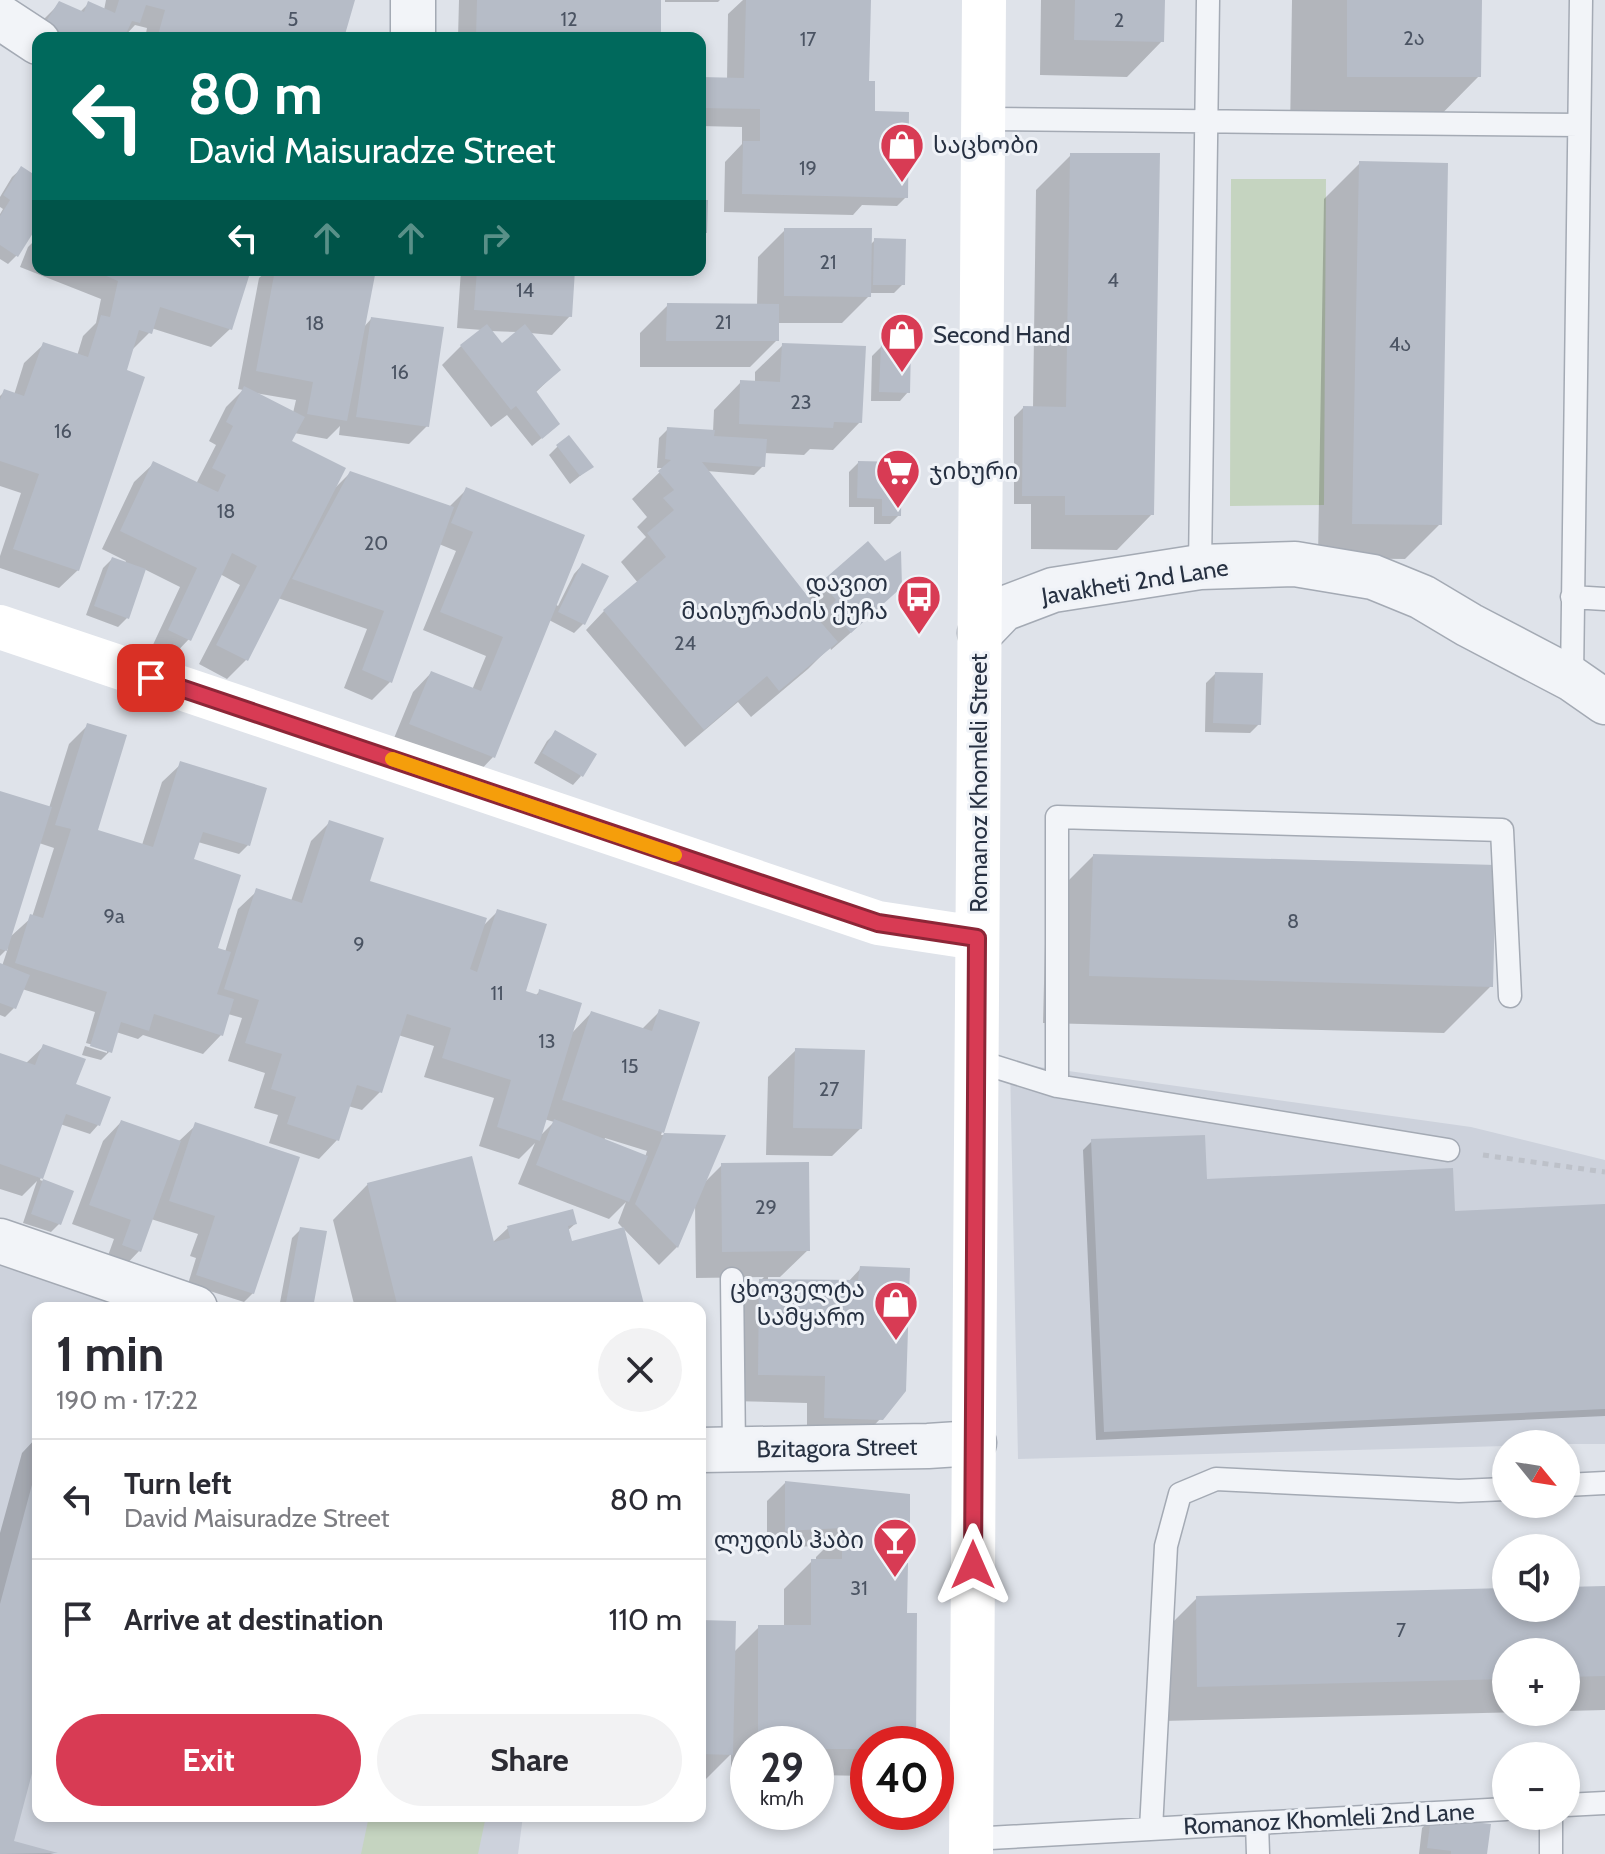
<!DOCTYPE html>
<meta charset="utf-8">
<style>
:root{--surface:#fff;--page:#f2f2f3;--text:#2b2b33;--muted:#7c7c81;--line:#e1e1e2;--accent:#d83b54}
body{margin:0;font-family:Cabin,"Noto Sans Georgian",sans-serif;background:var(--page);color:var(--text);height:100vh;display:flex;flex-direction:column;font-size:30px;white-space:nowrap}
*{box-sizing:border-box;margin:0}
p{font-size:26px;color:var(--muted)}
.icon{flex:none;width:44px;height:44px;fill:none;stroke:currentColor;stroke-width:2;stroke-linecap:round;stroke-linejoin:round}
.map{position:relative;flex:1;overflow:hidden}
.panel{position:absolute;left:32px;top:1302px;width:674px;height:520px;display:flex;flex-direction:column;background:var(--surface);border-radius:16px;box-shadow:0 4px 12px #0003}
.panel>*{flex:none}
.top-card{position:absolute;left:32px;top:32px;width:674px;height:244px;border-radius:16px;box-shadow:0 4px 12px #0003;background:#00695c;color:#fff;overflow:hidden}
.needle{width:52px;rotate:120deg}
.buttons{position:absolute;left:1492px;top:1430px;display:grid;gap:16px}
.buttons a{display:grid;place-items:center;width:88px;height:88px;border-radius:50%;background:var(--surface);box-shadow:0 4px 12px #0003;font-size:40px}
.speed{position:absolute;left:730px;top:1726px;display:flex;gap:16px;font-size:40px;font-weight:700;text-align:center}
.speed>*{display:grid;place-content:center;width:104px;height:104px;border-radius:50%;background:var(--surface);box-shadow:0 4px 12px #0003;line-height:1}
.speed small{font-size:20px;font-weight:400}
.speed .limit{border:12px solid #d22;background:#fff;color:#111}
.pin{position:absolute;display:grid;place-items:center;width:68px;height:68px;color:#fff;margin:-34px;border-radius:16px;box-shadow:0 4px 12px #0006}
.me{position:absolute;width:88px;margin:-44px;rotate:0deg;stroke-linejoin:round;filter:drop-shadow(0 0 6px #0008)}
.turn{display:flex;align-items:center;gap:28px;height:168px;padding:0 24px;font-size:36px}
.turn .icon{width:104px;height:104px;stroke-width:2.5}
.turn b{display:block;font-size:56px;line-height:68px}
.lanes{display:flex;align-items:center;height:76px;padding:0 24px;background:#0003;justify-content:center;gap:40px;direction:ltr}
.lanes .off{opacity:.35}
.round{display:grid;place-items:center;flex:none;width:84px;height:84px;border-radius:42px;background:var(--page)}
.headline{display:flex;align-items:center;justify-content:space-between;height:136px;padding:0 24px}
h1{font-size:48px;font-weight:800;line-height:60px}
.primary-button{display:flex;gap:16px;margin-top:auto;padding:16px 24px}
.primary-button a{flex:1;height:92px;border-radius:48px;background:var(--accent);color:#fff;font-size:32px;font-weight:800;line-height:92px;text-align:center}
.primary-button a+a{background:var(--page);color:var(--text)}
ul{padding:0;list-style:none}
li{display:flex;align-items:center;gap:24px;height:120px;padding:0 24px;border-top:2px solid var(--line)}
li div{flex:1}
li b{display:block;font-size:30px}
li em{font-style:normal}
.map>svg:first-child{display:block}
.built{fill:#cdd2dc}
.green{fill:#c5d4c0}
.shadow{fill:#0003;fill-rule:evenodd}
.building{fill:#b6bcc7}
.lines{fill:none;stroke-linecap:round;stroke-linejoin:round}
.lane-casing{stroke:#a4aab4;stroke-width:25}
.street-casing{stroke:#a4aab4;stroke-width:47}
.path{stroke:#bdc1c9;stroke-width:5;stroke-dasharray:6 6;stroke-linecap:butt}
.lane{stroke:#f2f4f8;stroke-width:22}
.street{stroke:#f2f4f8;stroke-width:44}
.secondary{stroke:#fff;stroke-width:44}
.route-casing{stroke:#8c2637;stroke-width:20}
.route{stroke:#d83b54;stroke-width:14}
.slow{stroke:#f59e0b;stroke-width:14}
.labels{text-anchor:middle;stroke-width:6;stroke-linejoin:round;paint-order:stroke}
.number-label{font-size:20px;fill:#4b5463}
.poi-label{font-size:24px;fill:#273142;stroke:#eff2f7;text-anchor:start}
.street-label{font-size:24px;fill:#273142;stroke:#eff2f7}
</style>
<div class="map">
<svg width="1605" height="1854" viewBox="0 0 1605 1854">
<rect width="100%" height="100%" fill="#dfe3ea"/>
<!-- built -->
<path class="built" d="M1010 1063 1471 1127 1605 1160V1444H1506V1446L1018 1459Z
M0 1255 143 1308H38V1816H523L518 1854H0Z"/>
<!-- green -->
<path class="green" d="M1231 179H1326L1324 505 1230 506Z
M369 1816H486L478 1854H361Z"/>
<!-- shadow -->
<path class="shadow" d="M106 0H353L342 38H145L147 28 135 25 123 38H38L41 22 59 4 79 13 89 3 104 10Z
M459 0H659V38H458Z
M665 0H720L718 2H665Z
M743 0H869L867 83 873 116 906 197 897 206 862 205 853 215 724 212 725 162 742 144V127L700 126V79L727 80 728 14Z
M1041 0H1163L1162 41 1127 77 1040 75Z
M1292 0H1480L1479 76 1422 134 1290 133Z
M1071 155 1152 514 1117 550 1031 549V504H1014V417L1023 408H1033L1036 190Z
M1360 163 1440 524 1405 559 1318 558 1324 199Z
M21 169 38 179V222L17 255 8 264 0 259V214L3 209 0 207V197L12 177Z
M785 230 870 245 875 240 903 284 894 293H869V296L842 323H777V340L750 367H640V333L668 305 757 306 758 257Z
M38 237V270H249L230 329 211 347 151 328 150 332 131 351 78 570 59 588 0 568V556L21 493 0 486V396L4 392 14 395 24 363 43 345 77 356 83 336 96 323 101 299 20 267 28 247Z
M268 270H335L363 328 371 319 427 426 409 444 339 435 340 426 327 439 294 433 289 442 334 489 350 473 449 507 467 489 555 604 558 606 574 574 582 565 583 624 574 633 549 620 493 757 475 776 392 743 413 692 431 673 472 690 486 656 423 630 456 551 439 544 390 682 372 700 344 688 367 629 278 598 246 660 227 679 199 664 240 585 220 574 189 639 171 658 151 649 180 587 144 569 127 618 118 627 86 615 103 568 112 559 125 563 126 561 102 549 134 482 153 464 196 484 216 445 209 441 226 407 243 390 238 389 259 278ZM255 393 296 400 293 413Z
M461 270H573L570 316 552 335 530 333 559 370 535 393 549 432 532 446 507 415 491 427 442 365 461 346 482 330 457 328ZM490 331 518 332 501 345Z
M783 345 860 422 833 450 810 449 804 455 764 453 763 466 754 475 707 471 807 598 822 583 881 606 831 650 830 647 808 669 751 717 738 702 685 747 586 630 604 611 638 583 621 562 646 537 637 527 647 517 632 499 664 468H657L659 438 668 429 713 432 714 410 741 382 755 383V372Z
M881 347 908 392 900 401H871L872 356Z
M558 446 591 467 570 484 549 455Z
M858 463 899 515 890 524H874V507H849V472Z
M1215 674 1259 724 1250 733 1205 732 1206 683Z
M88 725 95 831 142 845 162 782 181 764 265 790 248 845 239 854 198 842 192 861 216 949 225 952 238 909 257 891 291 901 311 841 330 822 368 882 482 927 498 911 524 993 535 996 540 991 571 1034 591 1013 641 1030 659 1012 698 1023 661 1135 723 1137 703 1184 722 1165 808 1250 780 1277H768V1281L848 1282 861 1268 881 1418 862 1438 807 1436V1403L731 1401 733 1309 764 1277 696 1278 695 1203 677 1247 659 1265 618 1223 626 1202 609 1219 518 1184 535 1143 519 1159 479 1146 494 1098 424 1077 434 1046 398 1035 380 1092 362 1110 348 1106 337 1140 319 1159 269 1143 278 1115 254 1108 265 1073 228 1061 242 1018 228 1014 221 1035 203 1054 143 1035 138 1039 116 1032 110 1051 101 1060 82 1055 85 1046 107 1053V1049L86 1043 95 1012 22 989 14 1008 5 1017 0 1015V965L2 966 8 948 0 956V793L49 808 69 744ZM39 843 54 848 32 917 10 937ZM544 1119 554 1122 538 1138ZM605 1138 647 1151 645 1157 604 1141Z
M556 732 581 776 573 785 534 763 547 741Z
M1093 856 1491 986 1444 1033 1043 1023 1046 903Z
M44 1046 74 1086 98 1125 90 1134 60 1124 40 1180 71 1192 59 1224 51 1232 23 1223 37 1181 22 1196 0 1189V1055L25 1064Z
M796 1050 860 1129 832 1156 766 1155 768 1077Z
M121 1122 178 1142 196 1125 253 1293 244 1302 188 1284 196 1258 190 1256 198 1234 151 1219 139 1251 121 1270 105 1264 114 1239 72 1224 103 1141Z
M1092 1141 1205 1181 1454 1213 1605 1206V1416L1096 1440 1083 1150Z
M368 1184 492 1243 508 1228 575 1224 567 1231 570 1244 643 1308H355L333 1220Z
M301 1229 311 1308H279L292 1238Z
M38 1436V1743L11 1843 54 1854H0V1533L22 1453Z
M785 1483 908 1525 899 1534V1565L905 1615 914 1744H868V1776L816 1775V1744H748V1775H731V1754L704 1781H700V1622L734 1652 759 1627H784V1589L812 1561H816V1557L828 1545 767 1549V1501Z
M1605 1588V1710L1566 1711V1652H1506V1712H1524L1163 1721 1162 1633 1197 1598 1506 1590V1608H1566V1589Z
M1431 1819 1485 1854H1419L1422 1828Z"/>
<!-- building -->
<path class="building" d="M119 0H355L344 38H168L158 35 165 10 146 5 140 23 132 21 124 38H68L45 23 59 1 84 12 88 1 115 13Z
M477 0H661V38H476Z
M746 0H871L869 81H875V111L909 112 908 198 742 194 743 141H760V109L700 108V77L744 78Z
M1075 0H1165L1164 42 1074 40Z
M1347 0H1482L1481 77H1347Z
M1070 153H1160L1154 515H1065V496H1022L1023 406 1066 407Z
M1359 161 1448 163 1442 525 1352 524Z
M21 166 38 177V225L18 257 0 245V216L10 200 3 195Z
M700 200H708L707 233H700Z
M784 228H872L871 297 784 296Z
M874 238 906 239 905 285H873Z
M92 270H251L232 330 160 307 152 334 139 330 127 370 145 377 79 571 13 549 39 474 0 461V400L4 389 24 396 43 342 88 357 101 315 110 317 118 281Z
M275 270H346L375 275 347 421 307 414 313 382 256 371Z
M477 270H575L572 317 474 310Z
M667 303 779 304V341H666Z
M371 317 444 327 429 427 356 417Z
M487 324 502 343 525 324 561 370 536 391 560 424 542 439 516 406 511 410 460 345Z
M782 343 866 346 862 423 834 422 833 428 739 424 740 380 780 382Z
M881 345H911L910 393 879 392Z
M244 386 305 417 292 441 346 468 248 661 216 645 257 566 232 553 191 641 168 630 197 568 120 531 153 461 218 492 226 475 212 468 233 426 226 422Z
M667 427 715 430 714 436 767 439 765 467 702 462 817 608 811 611 838 642 779 691 767 676 704 730 603 610 666 557 647 533 674 510 663 498 674 490 658 471 671 460 665 459Z
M569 435 594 467 580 476 556 445Z
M858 461 902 462 901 516H882V499L857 498Z
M350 471 454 507 392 683 362 670 384 611 292 579Z
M466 487 585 535 495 758 409 724 431 671 481 691 503 637 440 612 473 532 451 523Z
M868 541 885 561 901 551 902 587 851 633 829 607 836 600 821 582Z
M112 557 146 569 129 619 94 606Z
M582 563 609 576 585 625 558 612Z
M1215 672 1263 673 1261 725 1213 723Z
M87 723 127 735 98 830 153 847 180 761 267 788 250 846 203 832 194 859 241 875 218 948 231 952 217 994 234 999 223 1036 154 1014 149 1031 121 1022 112 1053 90 1046 107 992 15 963 30 914 43 918 71 829 55 825Z
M555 730 597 754 583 777 542 753Z
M0 791 52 807 7 951 0 949Z
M329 820 384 838 370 881 487 918 470 969 477 972 497 909 547 924 526 991 538 995 539 989 582 1003 540 1141 497 1127 511 1080 442 1058 451 1028 407 1014 382 1093 357 1085 339 1141 287 1124 296 1097 271 1089 282 1054 245 1043 259 1000 224 989 256 888 302 903Z
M1093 854 1496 865 1493 987 1089 976Z
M0 963 30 975 16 1009 0 1003Z
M659 1009 700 1022 664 1133 562 1100 591 1011 652 1031Z
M43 1044 86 1059 76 1084 111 1097 100 1126 66 1114 43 1179 74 1191 61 1225 31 1214 43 1179 0 1164V1053L35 1065Z
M795 1048 865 1050 862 1129 793 1128Z
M554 1119 648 1156 629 1202 536 1165Z
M121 1120 181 1141 141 1252 122 1245 131 1220 89 1205Z
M195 1122 300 1157 254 1294 196 1275 215 1216 169 1201Z
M664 1133 726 1135 678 1248 635 1204Z
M1205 1135 1207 1179 1453 1168 1455 1211 1605 1204V1409L1104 1432 1091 1139Z
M472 1156 494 1242 510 1238 507 1226 573 1209 577 1224 568 1226 572 1241 624 1227 645 1308H398L367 1183Z
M809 1162 810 1251 722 1252 721 1163Z
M300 1227 327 1231 313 1308H285Z
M860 1266 910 1268 906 1391 883 1420 824 1418 825 1376 758 1375 759 1279 858 1280Z
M37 1466 38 1751 14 1841 58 1853 0 1854V1604Z
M785 1481 910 1494V1526L901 1528V1563H908L907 1613H917L916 1744H868V1749H816V1744H758V1625H811V1559H842V1528L785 1531Z
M1605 1586V1676L1566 1677V1652H1506V1679L1197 1687 1196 1596 1506 1588V1608H1566V1587Z
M700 1620 736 1621 733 1755 700 1754Z
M1431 1817 1491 1824 1487 1854H1451V1851L1427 1848Z"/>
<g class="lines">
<!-- lane casing -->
<g class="lane-casing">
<path id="lane" d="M983 119 1579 125
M1200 567 1208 0
M1572 597 1605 599
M1572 679 1581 0
M977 1061 1057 1086 1448 1150
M1057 1086V817L1502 830 1510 996
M732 1279 734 1449
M1566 1485 1605 1483
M1566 1805 1605 1803
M1551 1816V1854
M1257 1823 1258 1854
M1151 1829 1166 1546 1180 1494 1216 1479 1459 1491 1506 1489
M971 1839 1506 1809"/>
</g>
<!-- street casing -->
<g class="street-casing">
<path id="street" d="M0 17 38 42
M413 38V0
M980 633 1003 609 1053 590 1200 567 1295 564 1373 577 1422 597 1469 625 1572 679 1605 702
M0 1241 195 1308
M700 1450 928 1446 974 1443"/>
</g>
<!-- path -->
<path class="path" d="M1483 1155 1605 1172"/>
<!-- lane -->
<use href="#lane" class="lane"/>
<!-- street -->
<use href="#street" class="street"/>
<!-- secondary -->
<path class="secondary" d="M0 627 878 923 977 938
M971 1854 984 0"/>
</g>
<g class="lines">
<!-- route casing -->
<g class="route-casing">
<path id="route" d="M151 678 878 923 977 938 973 1565"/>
</g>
<!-- route -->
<use href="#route" class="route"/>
<!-- slow -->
<path class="slow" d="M392 759 675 855"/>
</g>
<!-- icons -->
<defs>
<g id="shop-pin" transform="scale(2.3)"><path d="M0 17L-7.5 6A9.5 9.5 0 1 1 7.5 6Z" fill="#d83b54" stroke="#eff2f7"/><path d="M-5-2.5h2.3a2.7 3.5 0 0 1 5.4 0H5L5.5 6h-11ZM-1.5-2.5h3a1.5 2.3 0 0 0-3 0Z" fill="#fff"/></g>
<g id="supermarket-pin" transform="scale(2.3)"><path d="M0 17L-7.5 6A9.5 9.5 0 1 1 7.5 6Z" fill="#d83b54" stroke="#eff2f7"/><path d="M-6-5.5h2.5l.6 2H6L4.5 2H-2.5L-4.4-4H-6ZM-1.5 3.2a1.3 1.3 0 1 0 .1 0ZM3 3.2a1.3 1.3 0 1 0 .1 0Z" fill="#fff"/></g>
<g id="bus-pin" transform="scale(2.3)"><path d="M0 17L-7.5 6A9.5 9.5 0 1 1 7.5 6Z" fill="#d83b54" stroke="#eff2f7"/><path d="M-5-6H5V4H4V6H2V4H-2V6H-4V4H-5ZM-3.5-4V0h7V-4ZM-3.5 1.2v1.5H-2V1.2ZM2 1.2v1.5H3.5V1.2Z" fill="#fff"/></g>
<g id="bar-pin" transform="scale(2.3)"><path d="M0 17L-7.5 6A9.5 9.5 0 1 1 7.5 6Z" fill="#d83b54" stroke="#eff2f7"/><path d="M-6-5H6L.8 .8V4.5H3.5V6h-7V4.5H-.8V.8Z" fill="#fff"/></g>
</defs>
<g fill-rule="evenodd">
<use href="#shop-pin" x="902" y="145"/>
<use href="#shop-pin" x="902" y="335"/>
<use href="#supermarket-pin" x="898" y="471"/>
<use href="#bus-pin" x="919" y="597"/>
<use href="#shop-pin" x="896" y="1303"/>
<use href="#bar-pin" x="895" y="1540"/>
</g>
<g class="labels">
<!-- number labels -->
<g class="number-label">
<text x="293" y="26">5</text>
<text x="569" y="26">12</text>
<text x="1119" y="27">2</text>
<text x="1414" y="45">2ა</text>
<text x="808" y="46">17</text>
<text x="808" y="175">19</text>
<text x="828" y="269">21</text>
<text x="1113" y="287">4</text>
<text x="525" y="297">14</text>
<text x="723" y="329">21</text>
<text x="315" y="330">18</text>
<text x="1400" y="351">4ა</text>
<text x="400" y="379">16</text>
<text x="801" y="409">23</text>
<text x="63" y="438">16</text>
<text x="226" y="518">18</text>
<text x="376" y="550">20</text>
<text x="685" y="650">24</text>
<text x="114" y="923">9a</text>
<text x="1293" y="928">8</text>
<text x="359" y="951">9</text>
<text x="497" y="1000">11</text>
<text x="547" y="1048">13</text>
<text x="630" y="1073">15</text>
<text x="829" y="1096">27</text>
<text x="766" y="1214">29</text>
<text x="859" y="1595">31</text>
<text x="1401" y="1637">7</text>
</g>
<!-- poi labels -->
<g class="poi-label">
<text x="933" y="153">საცხობი</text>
<text x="933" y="343">Second Hand</text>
<text x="929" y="479">ჯიხური</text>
<text x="888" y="591" text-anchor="end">დავით<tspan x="888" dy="28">მაისურაძის ქუჩა</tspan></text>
<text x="865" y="1297" text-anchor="end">ცხოველტა<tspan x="865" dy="28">სამყარო</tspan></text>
<text x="864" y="1548" text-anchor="end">ლუდის ჰაბი</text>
</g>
<!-- street labels -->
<g class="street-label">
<text transform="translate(1135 582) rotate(-9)" y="8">Javakheti 2nd Lane</text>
<text transform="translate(979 783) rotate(-90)" y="8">Romanoz Khomleli Street</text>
<text transform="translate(837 1448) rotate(-1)" y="8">Bzitagora Street</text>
<text transform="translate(1329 1819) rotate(-3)" y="8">Romanoz Khomleli 2nd Lane</text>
</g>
</g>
</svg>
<div class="buttons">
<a><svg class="needle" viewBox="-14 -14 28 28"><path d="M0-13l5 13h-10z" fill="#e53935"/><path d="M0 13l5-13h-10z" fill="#7c7c81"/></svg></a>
<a><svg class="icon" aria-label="sound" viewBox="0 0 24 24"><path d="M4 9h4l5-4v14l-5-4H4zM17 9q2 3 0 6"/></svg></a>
<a>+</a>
<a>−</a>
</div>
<div class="speed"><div>29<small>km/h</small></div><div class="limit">40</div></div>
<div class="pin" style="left:151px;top:678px;background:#d93025"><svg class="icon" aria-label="arrive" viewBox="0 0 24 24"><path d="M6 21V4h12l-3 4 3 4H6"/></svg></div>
<svg class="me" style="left:973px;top:1565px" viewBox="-20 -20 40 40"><path d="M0-17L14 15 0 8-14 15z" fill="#d83b54" stroke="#fff" stroke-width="4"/></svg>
<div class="top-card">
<div class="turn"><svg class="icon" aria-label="left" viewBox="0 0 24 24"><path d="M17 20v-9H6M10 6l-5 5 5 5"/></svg><div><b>80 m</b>David Maisuradze Street</div></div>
<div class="lanes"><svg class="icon" aria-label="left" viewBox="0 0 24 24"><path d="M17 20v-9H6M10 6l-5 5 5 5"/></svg><svg class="icon off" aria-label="ahead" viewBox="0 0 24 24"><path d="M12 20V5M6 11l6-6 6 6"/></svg><svg class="icon off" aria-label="ahead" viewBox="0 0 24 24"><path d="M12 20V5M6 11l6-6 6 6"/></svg><svg class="icon off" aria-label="right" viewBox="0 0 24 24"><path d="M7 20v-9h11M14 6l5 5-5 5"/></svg></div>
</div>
<section class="panel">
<div class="headline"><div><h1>1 min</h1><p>190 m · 17:22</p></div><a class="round"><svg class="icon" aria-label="close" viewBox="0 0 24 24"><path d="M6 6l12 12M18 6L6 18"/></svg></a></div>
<ul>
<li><svg class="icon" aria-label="left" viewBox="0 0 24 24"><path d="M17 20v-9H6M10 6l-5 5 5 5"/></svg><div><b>Turn left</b><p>David Maisuradze Street</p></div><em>80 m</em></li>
<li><svg class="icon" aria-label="arrive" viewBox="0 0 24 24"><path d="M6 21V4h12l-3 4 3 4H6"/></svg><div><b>Arrive at destination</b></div><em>110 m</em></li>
</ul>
<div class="primary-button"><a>Exit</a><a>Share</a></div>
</section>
</div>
